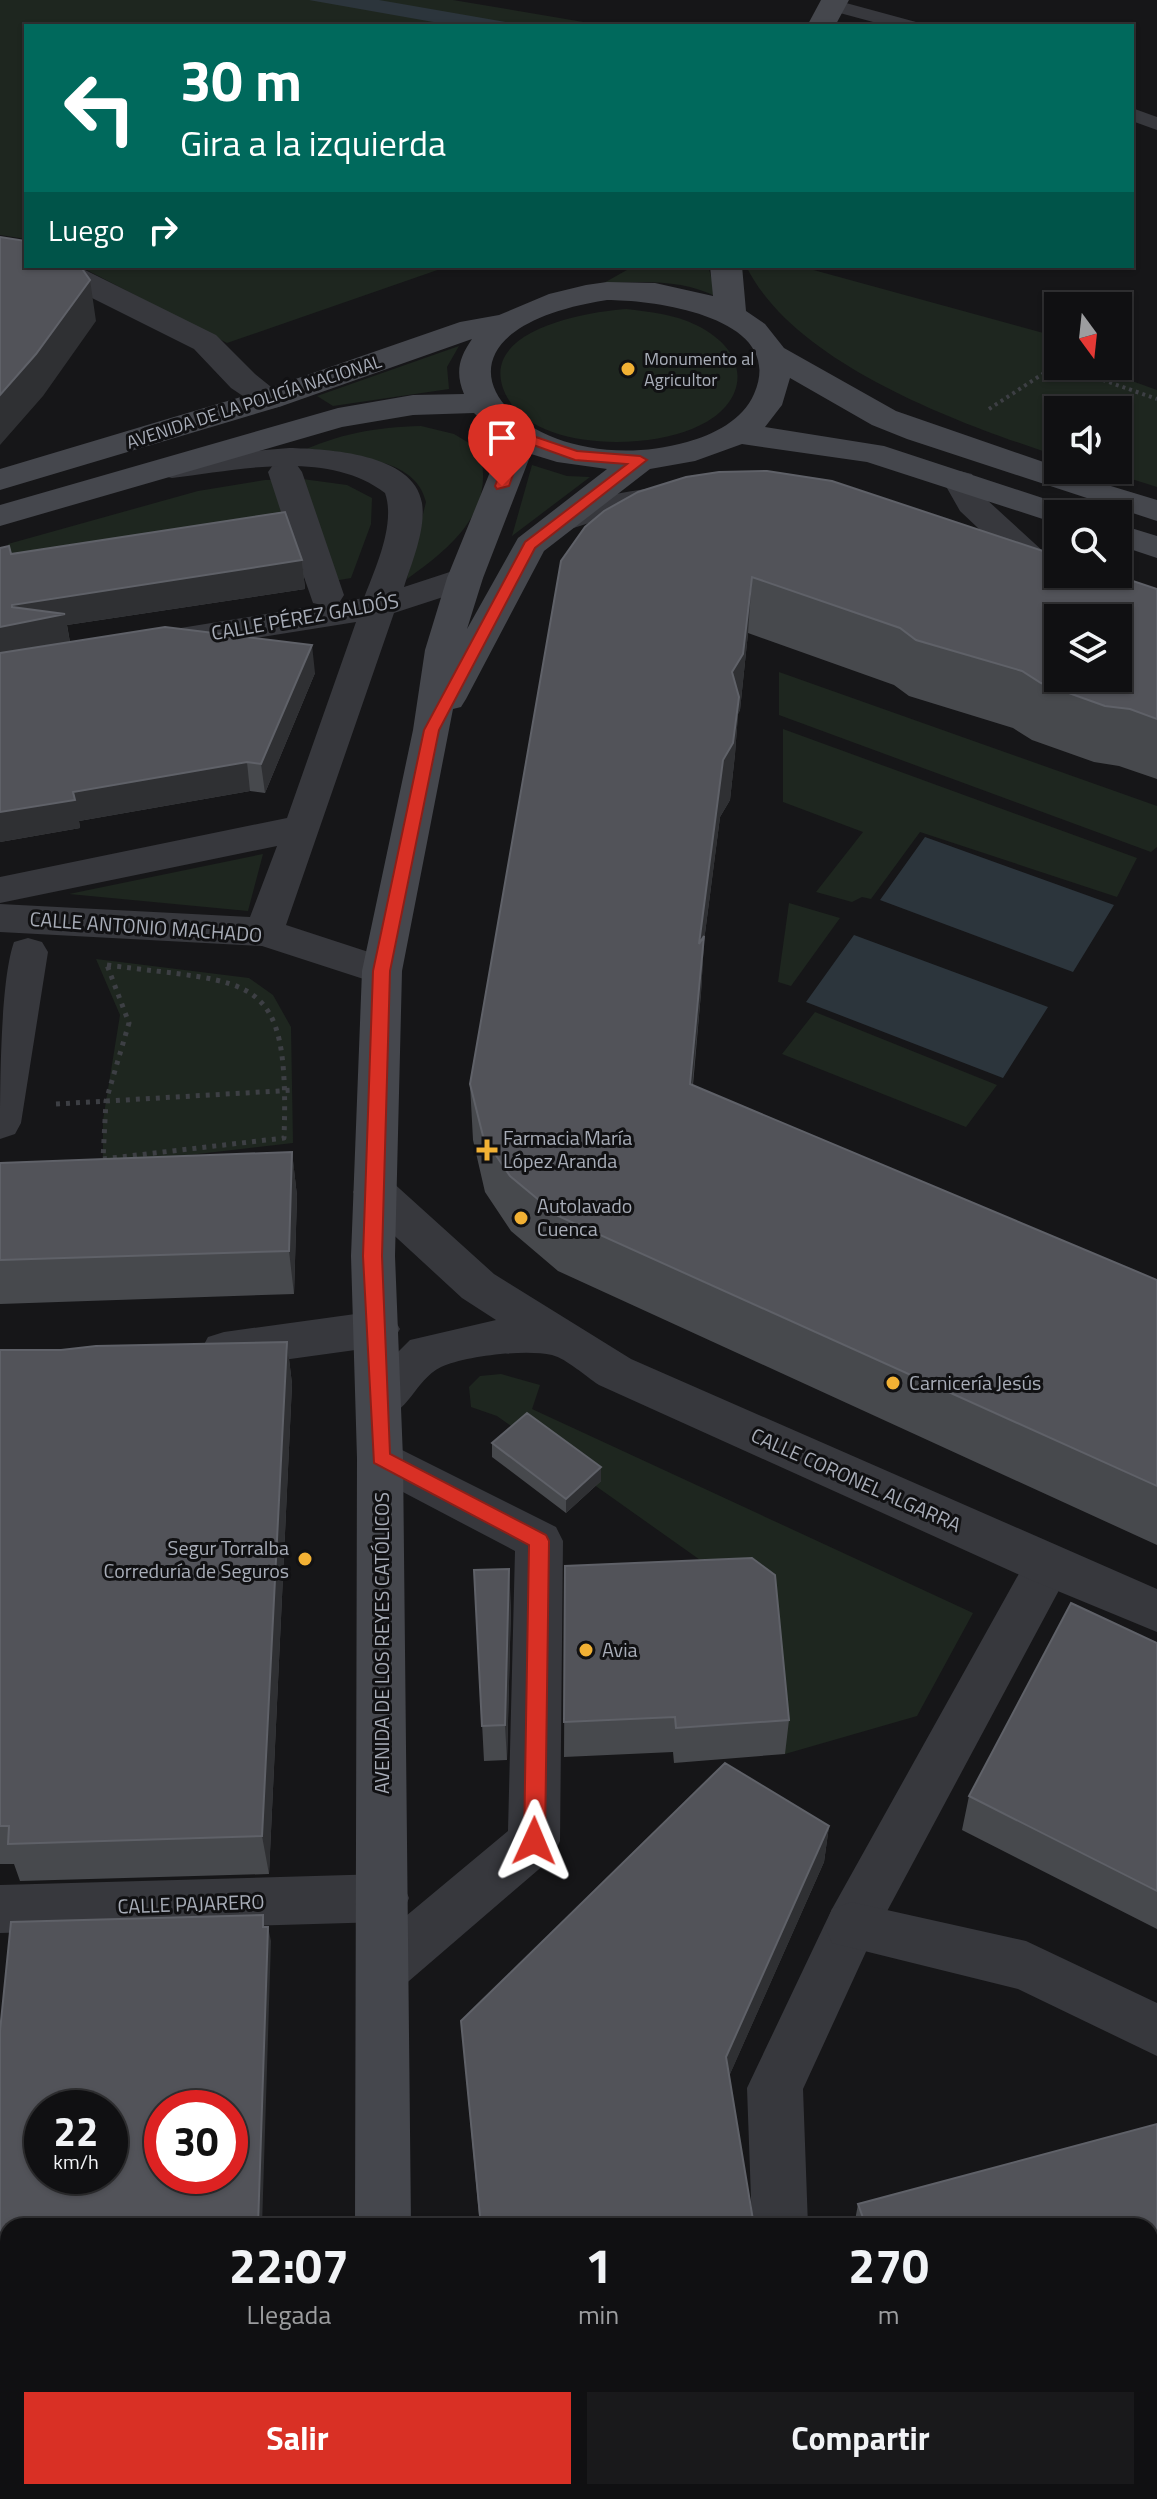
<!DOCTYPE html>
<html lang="es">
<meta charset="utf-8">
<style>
:root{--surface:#101012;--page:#19191b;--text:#f1f3f6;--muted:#9c9d9f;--line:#303032;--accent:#d93025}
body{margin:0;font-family:"Titillium Web",sans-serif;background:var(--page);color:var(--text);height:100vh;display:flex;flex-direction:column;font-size:30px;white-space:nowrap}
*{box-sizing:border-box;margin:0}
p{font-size:26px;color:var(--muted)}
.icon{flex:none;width:44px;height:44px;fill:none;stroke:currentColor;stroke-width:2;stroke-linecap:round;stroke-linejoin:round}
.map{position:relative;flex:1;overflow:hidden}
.side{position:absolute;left:0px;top:2218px;width:1158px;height:282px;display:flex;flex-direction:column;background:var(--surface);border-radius:24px 24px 0 0;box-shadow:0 2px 6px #0004,0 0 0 2px var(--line)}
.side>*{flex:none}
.banner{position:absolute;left:24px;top:24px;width:1110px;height:244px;border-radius:0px;box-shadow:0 2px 6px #0004,0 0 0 2px var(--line);background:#00695c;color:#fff;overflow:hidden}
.needle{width:52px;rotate:165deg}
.fabs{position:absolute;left:1044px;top:292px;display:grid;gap:16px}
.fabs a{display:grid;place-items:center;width:88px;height:88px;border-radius:0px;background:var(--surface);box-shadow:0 2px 6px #0004,0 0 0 2px var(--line);font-size:40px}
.speed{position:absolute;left:24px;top:2090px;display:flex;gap:16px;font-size:40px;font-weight:700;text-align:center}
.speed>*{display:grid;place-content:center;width:104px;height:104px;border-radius:50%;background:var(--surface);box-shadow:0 2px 6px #0004,0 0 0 2px var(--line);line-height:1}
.speed small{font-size:20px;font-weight:400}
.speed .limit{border:12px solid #d22;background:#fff;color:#111}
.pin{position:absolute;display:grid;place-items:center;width:68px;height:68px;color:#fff;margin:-82px -34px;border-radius:50% 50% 50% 0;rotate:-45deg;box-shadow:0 0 8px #0007}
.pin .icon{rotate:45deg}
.me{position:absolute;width:88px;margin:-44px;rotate:1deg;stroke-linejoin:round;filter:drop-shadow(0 0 6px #0008)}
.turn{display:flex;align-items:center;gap:28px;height:168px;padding:0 24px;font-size:36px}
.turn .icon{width:104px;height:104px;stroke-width:2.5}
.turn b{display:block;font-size:56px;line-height:68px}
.then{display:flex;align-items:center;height:76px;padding:0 24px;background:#0003;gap:16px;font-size:30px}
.eta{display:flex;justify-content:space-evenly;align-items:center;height:136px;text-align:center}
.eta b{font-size:48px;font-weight:700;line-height:56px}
.cta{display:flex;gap:16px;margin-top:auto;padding:16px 24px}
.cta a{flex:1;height:92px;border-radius:0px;background:var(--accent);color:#fff;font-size:32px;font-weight:700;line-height:92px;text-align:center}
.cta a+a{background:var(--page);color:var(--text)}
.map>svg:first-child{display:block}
.green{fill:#1e261f}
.water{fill:#2c353c}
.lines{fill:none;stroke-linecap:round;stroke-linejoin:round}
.path-far1{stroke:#3d3f44;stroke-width:4;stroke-dasharray:3 4;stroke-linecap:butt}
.path{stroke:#3d3f44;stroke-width:5;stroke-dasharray:4 6;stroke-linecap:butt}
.service{fill:#37383d;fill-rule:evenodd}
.pedestrian{fill:#37383d;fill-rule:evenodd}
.minor{fill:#37383d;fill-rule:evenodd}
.secondary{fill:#45474d;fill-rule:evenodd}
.wall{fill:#47494d}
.shaded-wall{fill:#2f3033}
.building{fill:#525359;stroke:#5f6168;stroke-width:2;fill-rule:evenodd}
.route{fill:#d93025;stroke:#8d1f18;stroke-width:2}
.poi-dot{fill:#f2b134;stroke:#111113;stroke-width:3}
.labels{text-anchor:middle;stroke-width:6;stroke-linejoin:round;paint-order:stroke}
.far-poi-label{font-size:18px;fill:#a8adb8;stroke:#111113;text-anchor:start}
.far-street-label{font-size:18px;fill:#a8adb8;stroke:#111113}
.street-label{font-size:20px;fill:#a8adb8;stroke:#111113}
.poi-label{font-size:20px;fill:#a8adb8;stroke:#111113;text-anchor:start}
</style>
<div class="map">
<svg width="1157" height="2499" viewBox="0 0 1157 2499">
<rect width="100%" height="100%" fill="#161618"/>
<!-- green -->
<path class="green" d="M0 0H453L607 26H26V239L0 235Z
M79 266H449L227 343Z
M634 266H708L717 297C682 279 639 281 602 284Z
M746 266H799L1058 337V366H1110L1132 381 1157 390V487L1103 470H1118V410H1058V456C960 424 794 364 746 266Z
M626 309C650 312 674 314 696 325 754 353 750 406 692 429 644 449 536 451 507 397 472 331 585 312 626 309Z
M459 346 447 367 449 389 333 406 317 396Z
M421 426 454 434 479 449C497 510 452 547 407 579L426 502C415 452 336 456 297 453 339 434 375 427 421 426Z
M532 465 567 476 590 477 512 536Z
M295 478 347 485 372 498 371 524 351 578 328 582Z
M265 480H278L292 518 10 555 8 544 198 491Z
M779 672 1157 806V847L1151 852 779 715Z
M783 729 1137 858 1117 897 920 832 871 899 862 897 852 902 816 892 863 832 783 802Z
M263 854 248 911 69 894Z
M789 903 840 918 791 986 778 982Z
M96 959 249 978 273 995 291 1027 293 1143 103 1165V1120L120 1015Z
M815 1012 997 1085 966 1127 782 1054Z
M501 1374 540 1385 532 1409 973 1613 917 1716 785 1754 772 1611 497 1416 471 1407 469 1387 480 1376Z
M940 2492H1081V2499H945Z"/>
<!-- water -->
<path class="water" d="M309 0H379L528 26H456Z
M925 837 1114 905 1073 972 880 900Z
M854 935 1048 1007 1003 1078 806 1002Z"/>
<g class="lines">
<!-- path-far1 -->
<path class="path-far1" d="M1063 366 1157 399
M989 409 1058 364"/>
<!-- path -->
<path class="path" d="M107 965C255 985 290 968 284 1138L103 1159 106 1101 129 1023Z
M56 1104 295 1090"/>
<!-- service -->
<path class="service" d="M835 0 916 22 918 26H888L825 9 823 5Z
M1132 108 1157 117V130L1132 121Z"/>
<!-- pedestrian -->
<path class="pedestrian" d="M285 462 297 465 302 472 344 595 339 603 326 606 313 603 288 531 228 540 216 537 211 530 216 523 281 512 268 472 273 465Z
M28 938 42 942 48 952 21 1123 15 1134 0 1139C0 1090 0 982 14 942Z
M1048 1546 1065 1552 1072 1566 870 1943 803 2089 808 2226H752L747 2088 756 2069 832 1909 1031 1552Z
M1150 2348 1157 2350V2409L1150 2407Z
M815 2492H875L872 2499H812Z"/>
<!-- minor -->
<path class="minor" d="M37 266H77L216 335 255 374 286 399 282 406 270 409 258 406 231 388 194 349 42 273Z
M289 448C327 449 414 453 422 503 426 529 412 562 404 587L465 567 477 570 483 578 477 586 394 613 286 925 396 961 402 971 396 981 382 985 262 946 0 932V904L250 917 277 846 0 903V877L287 818 356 622 156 654 143 651 138 643 143 635 156 632 364 598C375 569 396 524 385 493 328 449 238 470 172 478L160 475 155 468 160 461 172 458Z
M960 471 972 474 986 499 1057 564 1058 574H1061L1057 580 1045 583 1033 580 960 511 943 481 948 474Z
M676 484 688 487 693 494 688 501 614 515 558 533 546 530 541 523C556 500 647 489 676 484Z
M375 1176 390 1180 494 1274 631 1359 1157 1589V1632L1031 1580 599 1385C585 1376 567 1359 552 1355 525 1349 466 1356 441 1367 409 1383 408 1428 363 1413L356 1400 363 1387 410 1340 496 1320 462 1298 360 1204 353 1192 360 1180Z
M377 1311 393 1317 400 1329 393 1341 377 1347 224 1368 208 1363 201 1350 208 1337 224 1332Z
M380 1439 556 1527 563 1541 560 1841 552 1858 402 1987 383 1994 364 1987 356 1969 364 1951 508 1831 515 1551 363 1471 357 1458 363 1445Z
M383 1874 402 1881 409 1898 402 1915 383 1922 0 1933V1885Z
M851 1902 1026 1941 1157 2003V2056L1018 1989 832 1943 825 1926 832 1909Z"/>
<!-- secondary -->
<path class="secondary" d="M821 0H849L835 26H807Z
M710 266H742L746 311 765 324 784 348 896 411 1058 467V470L1157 500V521L907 439 872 425 790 378 782 405 765 427 884 446 1070 507 1075 514H1058V524L867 462 742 444 695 461 650 469 544 551 466 699 461 707 453 709 402 971 395 1256 403 1458 411 2226H355L357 1458 351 1256 362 971 413 730 425 650 447 578 503 440 474 413 413 415 342 427 0 526V505L338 408 413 395 464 394C455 372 459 358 472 339L282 406 0 490V469L258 392 460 322 499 315 549 294 586 285 607 282 655 283 713 296ZM607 300C654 300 788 317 754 394 743 420 713 435 687 442 524 488 383 335 607 300ZM531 454 557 462 607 469 518 538 467 629 483 578Z
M1118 524 1157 536V558L1118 545Z
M353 2492H413V2499H353Z"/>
</g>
<!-- wall -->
<path class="wall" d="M0 548 11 554 302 560 305 589 67 625 70 642 315 673 265 793 250 791 79 821 80 828 0 842Z
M561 561 1157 589V779L1119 766 1094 762 1032 740 1013 728 909 696 894 685 748 633 740 710 738 714 735 754 730 800 720 817 704 941 701 993 693 1085 1157 1280V1545L558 1271 511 1231 485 1192 473 1140 470 1084Z
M292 1152 297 1196 294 1294 0 1304V1163Z
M287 1342 292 1384 269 1874 20 1881 14 1864H0V1350H61Z
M492 1443 601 1481 566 1513 492 1457Z
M565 1566 789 1720 785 1754 674 1763 673 1752 564 1757Z
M474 1570 511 1605 507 1760 484 1761Z
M1157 1643V1929L962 1830 969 1796Z
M829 1826 824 1862 729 2076 754 2226H480L461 2021Z
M1157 2124V2307L1150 2309V2226H854L858 2204Z"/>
<!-- shaded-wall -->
<path class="shaded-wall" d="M90 280 96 321 43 396 0 445V395Z
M302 560 305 589 67 625 70 643 0 656V627L12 605Z
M752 577 748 633 740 710 738 714 735 754 730 800 720 817 704 941 701 993 687 1140 699 944 723 760 732 672Z
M312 645 315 673 265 793 261 764Z
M247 762 250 791 79 821 80 828 0 842V812L73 792Z
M292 1152 297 1196 294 1294 289 1251Z
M287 1342 292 1384 269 1874 262 1836Z
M601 1467V1481L566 1513V1499Z
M509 1569 511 1605 507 1760 505 1725Z
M829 1826 824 1862 723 2090 726 2057Z
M268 1927 271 1941 262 2226H258Z
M1157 2283V2307L1150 2309V2285Z"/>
<!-- building -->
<path class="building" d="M0 237 26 241V266H80L90 280 36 354 0 395Z
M767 471 832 481 1058 556V574H1112L1157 589V719L1130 709 1105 706 1041 683 1022 671 916 640 900 628 752 577 743 654 732 672 739 697 733 743 723 760 699 944 704 936 690 1084 1157 1280V1486L558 1216 510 1176 483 1136 470 1084 561 561 585 527 604 511 638 492 686 477 719 472ZM1058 618H1118V678H1058Z
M285 512 302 560 12 605V607L65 614 0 627V548L9 546 11 554Z
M165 627 312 645 261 764 247 762 73 792 75 800 0 812V653Z
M292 1152 289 1251 0 1260V1163Z
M287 1342 262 1836 8 1844 9 1826H0V1350H61L96 1346Z
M527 1413 601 1467 566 1499 492 1443Z
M752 1558 775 1575 789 1720 676 1728 675 1717 564 1722 565 1566Z
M509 1569 505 1725 482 1726 474 1570Z
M1071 1603 1157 1643V1891L969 1796Z
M725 1763 829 1826 726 2057 754 2226H481L461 2021Z
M263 1915V1927H268L258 2226H8V2492H250V2499H0V2031L11 1922ZM42 2108H110V2176H42ZM162 2108H230V2176H162Z
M1157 2124V2283L1150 2285V2226H866L858 2204Z
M496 2492H795L797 2499H497Z"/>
<!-- route -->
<path class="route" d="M521 432 577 451 640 456 647 460 535 548 439 730 390 971 382 1256 390 1454 546 1535 549 1541 545 1841 542 1848 534 1851 527 1848 524 1841 529 1545 374 1463 363 1256 373 971 424 730 525 542 627 464 575 460 525 442 509 486 497 489 495 486 514 436Z"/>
<!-- markers -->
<g class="poi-dot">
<circle cx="628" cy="369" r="8"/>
<path d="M483 1138h8v8h8v8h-8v8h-8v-8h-8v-8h8z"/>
<circle cx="521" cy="1218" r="8"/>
<circle cx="893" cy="1383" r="8"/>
<circle cx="305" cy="1559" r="8"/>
<circle cx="586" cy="1650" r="8"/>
</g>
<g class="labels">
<!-- far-poi labels -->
<g class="far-poi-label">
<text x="644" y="365">Monumento al<tspan x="644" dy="21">Agricultor</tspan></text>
</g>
<!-- far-street labels -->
<g class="far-street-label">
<text transform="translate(254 402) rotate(-18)" y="6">AVENIDA DE LA POLICÍA NACIONAL</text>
</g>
<!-- street labels -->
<g class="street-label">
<text transform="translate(305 617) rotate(-10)" y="7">CALLE PÉREZ GALDÓS</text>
<text transform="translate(146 927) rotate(4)" y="7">CALLE ANTONIO MACHADO</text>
<text transform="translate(856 1480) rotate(24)" y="7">CALLE CORONEL ALGARRA</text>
<text transform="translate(382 1643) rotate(-90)" y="7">AVENIDA DE LOS REYES CATÓLICOS</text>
<text transform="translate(191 1904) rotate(-2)" y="7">CALLE PAJARERO</text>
</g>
<!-- poi labels -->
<g class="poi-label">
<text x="503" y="1145">Farmacia María<tspan x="503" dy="23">López Aranda</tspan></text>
<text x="537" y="1213">Autolavado<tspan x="537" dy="23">Cuenca</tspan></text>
<text x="909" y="1390">Carnicería Jesús</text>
<text x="289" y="1555" text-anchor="end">Segur Torralba<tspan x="289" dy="23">Correduría de Seguros</tspan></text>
<text x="602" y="1657">Avia</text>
</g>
</g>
</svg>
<div class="fabs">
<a><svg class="needle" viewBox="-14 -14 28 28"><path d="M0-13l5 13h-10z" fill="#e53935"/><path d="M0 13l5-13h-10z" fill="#9c9d9f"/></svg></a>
<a><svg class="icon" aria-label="sound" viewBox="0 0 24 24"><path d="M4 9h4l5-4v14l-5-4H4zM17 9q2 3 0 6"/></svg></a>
<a><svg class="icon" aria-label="search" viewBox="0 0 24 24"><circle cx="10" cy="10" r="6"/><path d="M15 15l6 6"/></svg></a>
<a><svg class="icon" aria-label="layers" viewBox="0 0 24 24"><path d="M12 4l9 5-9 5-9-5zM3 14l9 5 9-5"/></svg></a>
</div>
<div class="speed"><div>22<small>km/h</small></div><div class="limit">30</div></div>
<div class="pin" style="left:502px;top:486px;background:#d93025"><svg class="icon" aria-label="arrive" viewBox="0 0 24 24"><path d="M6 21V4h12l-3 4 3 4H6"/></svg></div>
<svg class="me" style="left:534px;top:1841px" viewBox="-20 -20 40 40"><path d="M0-17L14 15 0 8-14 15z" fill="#d93025" stroke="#fff" stroke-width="4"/></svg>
<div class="banner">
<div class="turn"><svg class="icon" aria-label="left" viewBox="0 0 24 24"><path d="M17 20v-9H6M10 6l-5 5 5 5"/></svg><div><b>30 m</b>Gira a la izquierda</div></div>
<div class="then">Luego<svg class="icon" aria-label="right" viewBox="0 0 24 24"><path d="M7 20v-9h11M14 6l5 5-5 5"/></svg></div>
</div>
<section class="side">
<div class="eta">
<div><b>22:07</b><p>Llegada</p></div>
<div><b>1</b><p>min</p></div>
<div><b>270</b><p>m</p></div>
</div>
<div class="cta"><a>Salir</a><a>Compartir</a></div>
</section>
</div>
